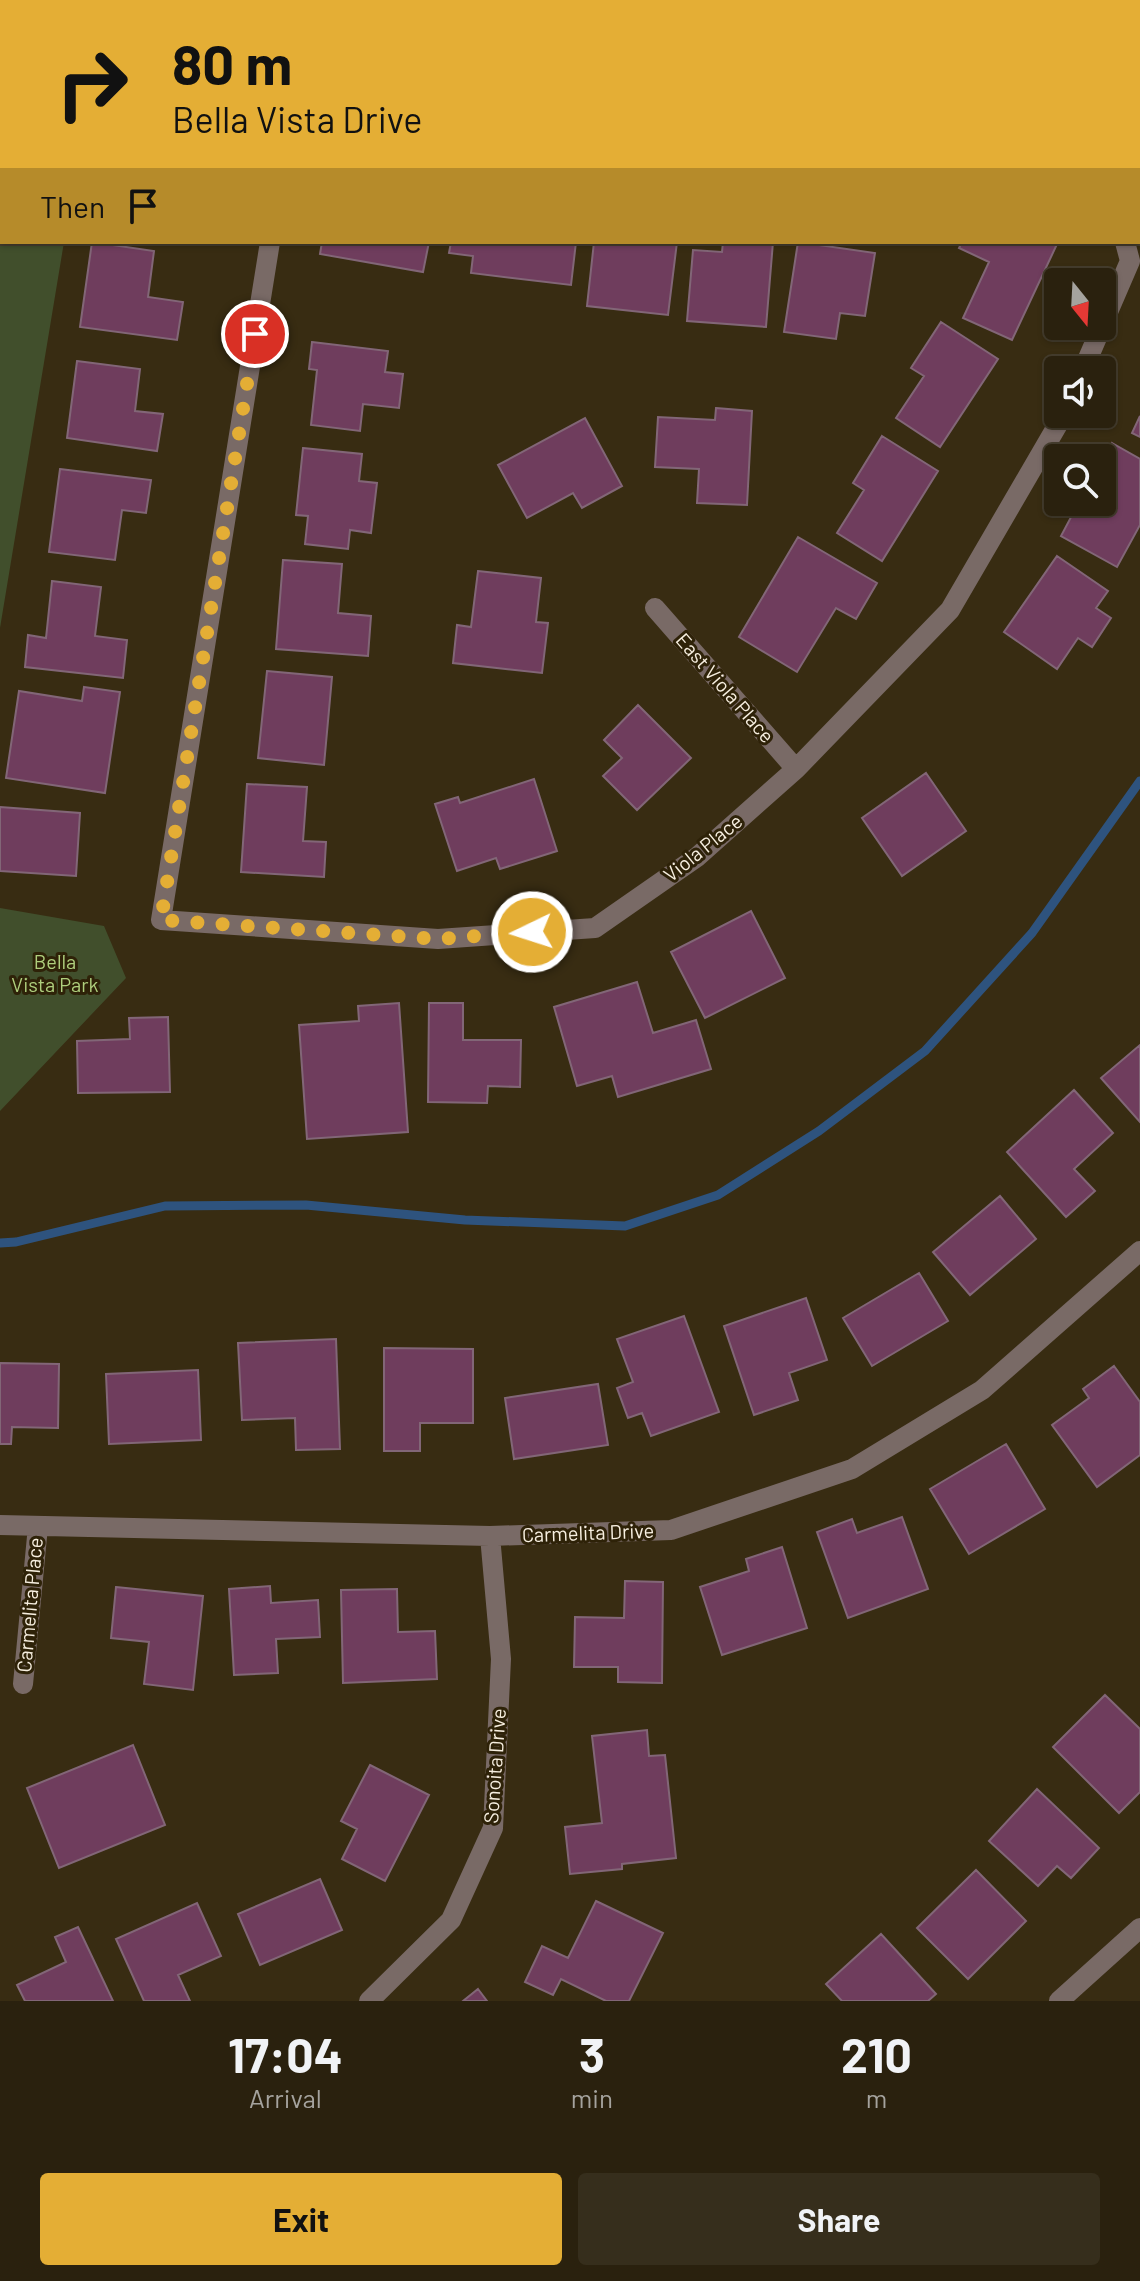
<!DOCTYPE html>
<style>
:root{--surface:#2a210e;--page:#362e1c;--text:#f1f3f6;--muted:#a5a39e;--line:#463e2e;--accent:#e4ae35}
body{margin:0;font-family:Barlow,sans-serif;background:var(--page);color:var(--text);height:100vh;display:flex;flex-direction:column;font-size:30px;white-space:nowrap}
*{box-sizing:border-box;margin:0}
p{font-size:26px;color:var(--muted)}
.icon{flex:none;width:44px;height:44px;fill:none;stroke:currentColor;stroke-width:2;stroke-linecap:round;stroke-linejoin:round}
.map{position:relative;height:2001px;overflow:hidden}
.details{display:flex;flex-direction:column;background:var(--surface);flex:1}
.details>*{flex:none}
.top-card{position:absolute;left:0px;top:0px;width:1140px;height:244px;box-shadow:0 2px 6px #0004,0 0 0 2px var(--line);background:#e4ae35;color:#111;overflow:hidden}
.needle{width:52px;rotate:162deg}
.fabs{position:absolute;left:1044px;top:268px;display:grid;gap:16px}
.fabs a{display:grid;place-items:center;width:72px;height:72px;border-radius:8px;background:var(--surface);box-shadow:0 2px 6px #0004,0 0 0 2px var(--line);font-size:40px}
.pin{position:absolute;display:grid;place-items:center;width:68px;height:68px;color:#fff;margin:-34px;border:4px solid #fff;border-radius:50%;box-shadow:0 2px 8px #0007}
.me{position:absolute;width:88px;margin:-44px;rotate:266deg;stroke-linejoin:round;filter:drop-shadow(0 0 6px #0008)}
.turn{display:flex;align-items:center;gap:28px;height:168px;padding:0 40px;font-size:36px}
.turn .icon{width:104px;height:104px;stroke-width:2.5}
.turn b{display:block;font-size:56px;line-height:68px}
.then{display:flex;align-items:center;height:76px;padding:0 40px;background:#0003;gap:16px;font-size:30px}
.eta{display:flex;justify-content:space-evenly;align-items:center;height:136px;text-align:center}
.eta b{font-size:48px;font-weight:700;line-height:56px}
.action{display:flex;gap:16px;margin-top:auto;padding:16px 40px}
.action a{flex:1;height:92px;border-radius:8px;background:var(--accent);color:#111;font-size:32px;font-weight:700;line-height:92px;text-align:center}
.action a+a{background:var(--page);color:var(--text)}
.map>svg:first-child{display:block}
.green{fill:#414f2c}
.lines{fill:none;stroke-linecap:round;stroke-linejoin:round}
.stream{stroke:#2e537e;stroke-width:9}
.building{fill:#6f3d5d;stroke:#826677;stroke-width:2}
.minor{stroke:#796a66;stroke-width:20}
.route{stroke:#e4ae35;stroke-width:14;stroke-dasharray:0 25.2}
.labels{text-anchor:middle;stroke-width:6;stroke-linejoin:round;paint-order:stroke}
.street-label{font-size:20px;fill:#f7efe0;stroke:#2e2208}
.park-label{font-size:20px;fill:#afcf7d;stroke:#2e2208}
</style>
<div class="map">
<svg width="1140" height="2001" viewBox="0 0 1140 2001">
<rect width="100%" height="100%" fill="#382c12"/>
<!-- green -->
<path class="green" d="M0 0H104L2 2V242H64L0 628Z
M0 908 104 926 126 978 0 1111Z"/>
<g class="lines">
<!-- stream -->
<path class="stream" d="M34 2V0
M0 218 2 205
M0 1243 16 1242 165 1206 306 1205 465 1220 625 1226 718 1195 819 1131 925 1051 1032 933 1140 781"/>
</g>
<!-- building -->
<path class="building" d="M236 0H276L235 2Z
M388 0H430L387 2Z
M459 0H541L458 2Z
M565 0H656L565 2Z
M882 0H960V2H882Z
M997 0H1076L1077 2H997Z
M92 242 154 251 148 297 183 302 177 340 80 327Z
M322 242H429L423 272 320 254Z
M451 242H576L571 285 471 273 473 256 449 253Z
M594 242H677L668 315 587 306Z
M723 242H773L766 327 687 321 693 250 722 252Z
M798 242 875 253 865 316 840 313 836 339 784 332Z
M962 242H1058L1012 340 963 318 989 262 959 248Z
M941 322 998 359 940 447 896 418 924 376 911 368Z
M312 342 388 351 385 372 403 374 399 408 363 404 360 431 311 425 317 370 309 369Z
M77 361 140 369 135 411 163 414 157 451 67 438Z
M716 408 752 411 747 505 697 503 699 469 655 467 658 417 715 420Z
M1140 416V437L1132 433Z
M585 418 622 486 582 508 573 493 527 518 498 465Z
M882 436 938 471 882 561 837 533 864 490 853 483Z
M1112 443 1140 459V525L1117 567 1061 536 1079 502H1102V462Z
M303 448 362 454 359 481 377 483 371 533 350 530 348 549 305 544 308 516 296 515Z
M60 469 151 480 146 513 122 510 115 560 49 552Z
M798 537 877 583 856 619 836 608 797 672 739 637Z
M1057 556 1108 591 1096 608 1111 618 1092 647 1078 638 1057 669 1004 632Z
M283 560 342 564 338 613 371 616 368 656 276 649Z
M478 571 541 578 536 622 548 623 542 673 453 663 457 625 471 627Z
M52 581 101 587 95 636 127 640 123 678 25 667 28 635 46 638Z
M267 671 332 677 324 765 258 758Z
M84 687 120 692 105 793 6 778 19 691 82 701Z
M638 705 691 758 637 810 603 776 622 758 604 740Z
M926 773 966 831 902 876 862 818Z
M534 779 557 851 500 869 496 858 457 871 435 804 458 797 460 803Z
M247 784 307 787 303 841 326 842 324 877 241 872Z
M0 807 80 813 76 876 0 871Z
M751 911 785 978 705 1018 671 952Z
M637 982 653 1033 696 1020 711 1069 618 1097 612 1076 577 1086 554 1007Z
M399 1003 408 1132 307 1139 299 1025 359 1021 358 1006Z
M429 1003H463V1040H521L520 1087 488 1086 487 1103 428 1102Z
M168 1017 170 1092 78 1093 77 1041 130 1039 129 1018Z
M1140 1045V1122L1101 1078Z
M1074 1090 1113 1133 1074 1169 1095 1191 1066 1217 1007 1152Z
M1000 1196 1036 1239 970 1295 933 1252Z
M919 1273 948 1321 872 1366 843 1318Z
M806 1298 827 1360 789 1373 798 1400 754 1415 724 1326Z
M684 1316 719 1412 651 1436 642 1413 628 1418 617 1388 633 1382 617 1339Z
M336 1339 340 1449 296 1450 295 1418 242 1420 238 1343Z
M384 1348 473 1349V1423H420V1451H384Z
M0 1363 59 1364 58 1428 12 1427 11 1444H0Z
M1114 1366 1140 1402V1455L1097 1487 1052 1425 1089 1398 1083 1389Z
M198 1370 201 1440 109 1444 106 1374Z
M598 1384 608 1445 514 1459 505 1398Z
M1006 1444 1045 1509 969 1554 930 1489Z
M902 1517 928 1589 848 1618 817 1532 852 1519 857 1533Z
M782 1547 807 1628 722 1655 700 1587 749 1571 746 1559Z
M625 1581 663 1582 662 1683 618 1682V1667H574L575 1617 624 1618Z
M270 1586 271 1603 318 1600 320 1637 276 1639 278 1673 234 1675 229 1589Z
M116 1587 203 1596 193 1690 144 1684 149 1642 111 1638Z
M397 1589 398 1632 435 1631 437 1679 343 1683 341 1590Z
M1105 1695 1140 1729V1792L1119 1813 1053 1747Z
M647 1730 649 1756 665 1755 676 1858 622 1864V1869L570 1874 565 1827 602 1823 592 1736Z
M133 1745 165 1825 59 1868 27 1788Z
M370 1765 429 1795 385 1881 342 1859 357 1829 341 1821Z
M1037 1789 1099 1848 1071 1878 1057 1866 1038 1886 989 1841Z
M976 1870 1026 1921 968 1979 917 1928Z
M320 1879 342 1930 260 1965 238 1914Z
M596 1901 663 1933 629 2001H606L561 1979 553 1995 525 1982 542 1946 568 1958Z
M197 1903 221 1956 178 1975 190 2001H144L116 1939Z
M78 1927 113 2001H25L17 1985 66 1962 55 1937Z
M881 1934 936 1994 928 2001H842L826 1984Z
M478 1989 487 2001H463Z"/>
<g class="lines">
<!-- minor -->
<path class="minor" d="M1138 100H1140
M270 242 161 920 438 939 595 928 697 857 796 769 950 610 1064 414
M1083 370 1130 261 1125 242
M655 608 796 769
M0 1525 490 1536 671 1530 852 1469 982 1390 1140 1251
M23 1684 38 1526
M369 2001 451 1920 493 1828 501 1659 490 1536
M1059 2001 1140 1928"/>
</g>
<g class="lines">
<!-- route -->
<path class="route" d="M255 334 161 920 438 939 532 932"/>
</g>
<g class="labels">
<!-- street labels -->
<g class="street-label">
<text transform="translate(725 688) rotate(49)" y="7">East Viola Place</text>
<text transform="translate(703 848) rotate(-39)" y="7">Viola Place</text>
<text transform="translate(588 1533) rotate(-2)" y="7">Carmelita Drive</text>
<text transform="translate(30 1605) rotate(-85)" y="7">Carmelita Place</text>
<text transform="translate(495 1766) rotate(-86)" y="7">Sonoita Drive</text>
</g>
<!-- park labels -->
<g class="park-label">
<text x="55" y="969">Bella<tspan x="55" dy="23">Vista Park</tspan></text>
</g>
</g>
</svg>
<div class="fabs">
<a><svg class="needle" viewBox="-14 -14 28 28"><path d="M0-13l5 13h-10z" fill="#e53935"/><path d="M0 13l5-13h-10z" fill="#a5a39e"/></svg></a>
<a><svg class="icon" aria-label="sound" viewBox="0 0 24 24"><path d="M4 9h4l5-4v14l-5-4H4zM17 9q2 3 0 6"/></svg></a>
<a><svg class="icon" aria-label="search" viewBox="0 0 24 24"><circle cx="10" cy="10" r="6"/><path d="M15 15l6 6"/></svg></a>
</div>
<div class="pin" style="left:255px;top:334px;background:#d93025"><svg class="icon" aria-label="arrive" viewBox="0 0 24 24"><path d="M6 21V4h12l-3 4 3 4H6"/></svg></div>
<svg class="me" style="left:532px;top:932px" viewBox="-20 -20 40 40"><circle r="17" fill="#e4ae35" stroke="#fff" stroke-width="3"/><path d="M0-11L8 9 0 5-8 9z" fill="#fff"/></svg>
<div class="top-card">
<div class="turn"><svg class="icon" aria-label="right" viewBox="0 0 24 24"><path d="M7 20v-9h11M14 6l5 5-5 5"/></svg><div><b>80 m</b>Bella Vista Drive</div></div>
<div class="then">Then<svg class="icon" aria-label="arrive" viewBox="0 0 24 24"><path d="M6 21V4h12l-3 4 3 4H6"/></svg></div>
</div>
</div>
<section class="details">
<div class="eta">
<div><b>17:04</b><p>Arrival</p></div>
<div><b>3</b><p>min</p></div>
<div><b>210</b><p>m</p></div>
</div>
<div class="action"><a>Exit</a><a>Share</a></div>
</section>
